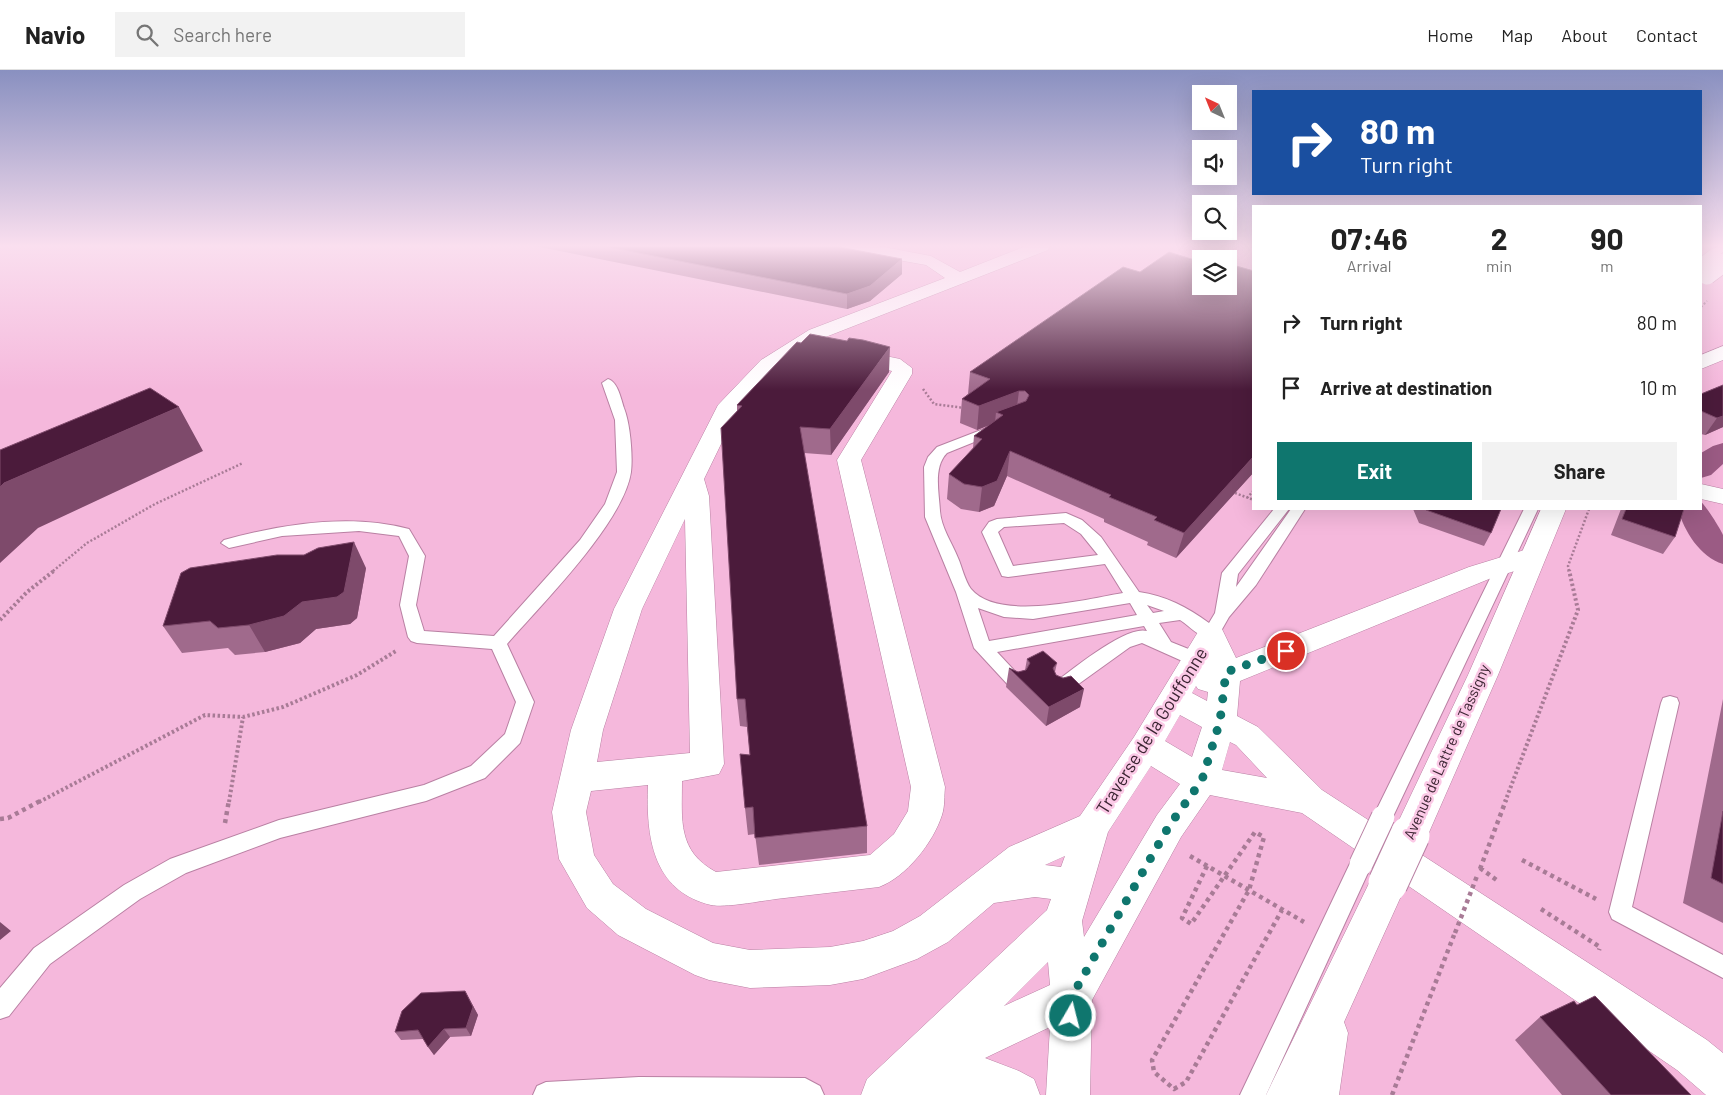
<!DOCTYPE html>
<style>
:root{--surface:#fff;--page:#f2f2f2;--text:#222;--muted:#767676;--line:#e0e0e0;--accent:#0f766e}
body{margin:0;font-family:Barlow,sans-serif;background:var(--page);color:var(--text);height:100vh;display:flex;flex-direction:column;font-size:19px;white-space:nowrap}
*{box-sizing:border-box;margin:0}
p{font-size:16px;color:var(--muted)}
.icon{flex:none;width:28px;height:28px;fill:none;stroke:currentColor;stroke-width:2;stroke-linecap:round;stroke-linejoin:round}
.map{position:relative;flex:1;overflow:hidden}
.sheet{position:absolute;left:1252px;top:135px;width:450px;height:305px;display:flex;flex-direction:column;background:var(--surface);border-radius:0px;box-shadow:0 5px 20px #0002}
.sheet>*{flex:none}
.hud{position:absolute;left:1252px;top:20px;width:450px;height:105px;border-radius:0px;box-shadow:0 5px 20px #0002;background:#1a4fa0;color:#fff;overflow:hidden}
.needle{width:32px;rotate:317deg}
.tools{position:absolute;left:1192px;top:15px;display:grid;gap:10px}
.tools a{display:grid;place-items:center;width:45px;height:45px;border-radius:0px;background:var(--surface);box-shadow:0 5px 20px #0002;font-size:25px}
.pin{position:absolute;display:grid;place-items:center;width:42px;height:42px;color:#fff;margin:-21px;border:2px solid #fff;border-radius:50%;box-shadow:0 1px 5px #0007}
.me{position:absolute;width:55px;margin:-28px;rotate:8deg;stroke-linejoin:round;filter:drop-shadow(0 0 4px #0008)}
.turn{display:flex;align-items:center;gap:18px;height:105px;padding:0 25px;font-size:22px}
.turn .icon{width:65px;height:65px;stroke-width:2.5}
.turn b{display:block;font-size:35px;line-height:42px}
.eta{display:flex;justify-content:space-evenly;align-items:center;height:85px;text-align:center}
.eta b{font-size:30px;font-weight:700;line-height:35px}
.cta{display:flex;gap:10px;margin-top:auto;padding:10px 25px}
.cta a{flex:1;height:58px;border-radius:0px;background:var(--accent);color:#fff;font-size:20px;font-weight:700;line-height:58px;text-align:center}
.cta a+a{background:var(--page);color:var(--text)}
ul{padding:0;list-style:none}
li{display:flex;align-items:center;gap:15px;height:65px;padding:0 25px}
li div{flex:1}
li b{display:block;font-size:19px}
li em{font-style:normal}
header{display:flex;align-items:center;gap:30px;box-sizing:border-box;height:70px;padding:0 25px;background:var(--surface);border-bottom:1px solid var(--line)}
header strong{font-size:24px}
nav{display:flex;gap:28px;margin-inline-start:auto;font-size:18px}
.search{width:350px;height:45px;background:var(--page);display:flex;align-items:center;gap:12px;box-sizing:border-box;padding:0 18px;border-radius:0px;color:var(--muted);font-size:19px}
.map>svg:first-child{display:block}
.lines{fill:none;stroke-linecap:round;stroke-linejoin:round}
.canal{fill:#9b5b84;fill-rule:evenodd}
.lane-casing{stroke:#b980a3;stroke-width:2}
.street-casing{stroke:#b980a3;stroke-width:1}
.primary-casing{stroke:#b980a3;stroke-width:1}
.path-far3{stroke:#a87b96;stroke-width:2;stroke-dasharray:2 2;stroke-linecap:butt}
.path-far2{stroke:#a87b96;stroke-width:2.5;stroke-dasharray:2 2;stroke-linecap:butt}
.path-far1{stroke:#a87b96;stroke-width:4;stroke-dasharray:2.5 2.5;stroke-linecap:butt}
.path{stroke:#a87b96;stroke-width:4.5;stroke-dasharray:4 4;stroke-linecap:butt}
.lane{fill:#fff;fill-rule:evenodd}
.street{fill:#fff;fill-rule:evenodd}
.primary{fill:#fff;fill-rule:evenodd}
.lane-bridge-far1-casing{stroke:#b980a3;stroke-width:12;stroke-linecap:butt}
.lane-bridge-casing{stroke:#b980a3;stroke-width:25;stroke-linecap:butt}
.primary-bridge-far1-casing{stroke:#b980a3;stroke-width:20;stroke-linecap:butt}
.primary-bridge-casing{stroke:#b980a3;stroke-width:41;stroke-linecap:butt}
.path-bridge{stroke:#a87b96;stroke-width:4.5;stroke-dasharray:4 4;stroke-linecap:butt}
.lane-bridge-far1{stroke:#fff;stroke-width:11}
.lane-bridge{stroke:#fff;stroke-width:23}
.primary-bridge-far1{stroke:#fff;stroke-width:19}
.primary-bridge{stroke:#fff;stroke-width:39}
.wall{fill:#a06a8c}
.shaded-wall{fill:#7e4a6b}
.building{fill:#4b1b3b;stroke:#7e4a6b}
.route{stroke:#0f766e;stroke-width:9;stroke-dasharray:0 16.2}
.labels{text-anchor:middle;stroke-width:5;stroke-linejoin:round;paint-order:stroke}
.street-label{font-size:15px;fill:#3b2432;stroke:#fbc9e6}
.near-street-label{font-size:18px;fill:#3b2432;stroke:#fbc9e6}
</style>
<header>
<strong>Navio</strong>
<div class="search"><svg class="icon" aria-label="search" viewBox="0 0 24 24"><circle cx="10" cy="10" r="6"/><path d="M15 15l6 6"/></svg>Search here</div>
<nav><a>Home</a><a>Map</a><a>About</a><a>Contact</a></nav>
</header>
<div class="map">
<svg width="1723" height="1025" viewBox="0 0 1723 1025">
<rect width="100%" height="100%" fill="#f5b8dc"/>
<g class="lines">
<!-- canal -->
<path class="canal" d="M1723 373V394L1711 405 1701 408V383L1713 376Z
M1701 432C1704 433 1722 461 1723 465 1723 472 1723 486 1723 494 1700 487 1684 461 1678 439H1701Z"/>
<!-- lane casing -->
<g class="lane-casing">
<path id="lane" d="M1718 176H1723V182L1718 186H1710V182Z
M608 309C618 312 621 329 624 338 630 353 633 385 631 402 624 452 541 535 507 574L534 632 520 673 485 708 426 731 280 768 186 803 140 829 50 894 9 946 0 949V918L34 878 124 815 170 789 279 750 424 715 471 696 505 664 516 632 492 579 417 573 411 571 408 567 400 535 409 486 399 466 359 461 282 466 229 478 221 473 224 470C282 454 350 443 409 459L425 486 416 535 424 561 494 566 580 470 605 434 617 402 615 350 602 313Z
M994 355 1001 359 999 362 947 383C933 397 939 422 940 441 941 457 952 473 958 488 962 497 965 511 971 519 998 552 1087 529 1123 523L1105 494 1008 507 1002 506 982 462 989 452 997 449 1066 443 1082 450 1101 467 1139 522C1166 526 1187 537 1209 553L1215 543 1222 503 1274 439H1289L1238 504 1236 517 1291 439H1305L1256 515 1229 547 1217 568C1203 572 1191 557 1180 550L1159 553 1171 572 1201 584 1204 589 1201 594 1195 595 1189 594 1142 573 1130 577 1066 623 1060 625 1054 623 1051 618 1054 613C1072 600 1126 555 1147 561L1144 556 997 582 1025 612 1022 617 1016 619 1010 617 974 578 956 522 925 447 924 397 928 387 937 377ZM1064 453 1081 464 1098 485 1013 496 998 462 1004 457ZM1130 533 1137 545 989 571 978 538 1004 547 1033 549ZM1147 535 1164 541 1153 543Z
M1524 439H1538L1390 753 1383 756 1376 753 1373 747Z
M1670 626 1677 628 1679 633 1632 837 1723 885V908L1612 849 1609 842 1661 633 1663 628Z
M1361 784 1369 787 1372 794 1266 1025H1240L1353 787Z
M639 1007 805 1008 820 1016 824 1025H533L537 1016 546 1012Z"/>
</g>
<!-- street casing -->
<g class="street-casing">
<path id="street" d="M840 176H878L931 186 960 202 1026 176H1050L1048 180 823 268 775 298 739 337 704 409 709 426 724 694 719 704 682 711C682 750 677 781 716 802L870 785 894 764 908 741 911 717 837 390 892 301 845 289 842 285 845 281 852 279 900 289 912 298V304L861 390 945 717C944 726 945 736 942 745 933 773 906 807 879 817 845 821 810 825 776 829 761 831 724 838 711 835 652 821 646 766 648 715L591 721 586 742 594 785 613 814 646 839 713 873 750 880 830 877 863 871 893 861 920 846 1009 777 1080 746 1134 667 1201 557 1211 554 1221 557 1236 588 1469 497 1531 478 1540 481 1544 487 1540 493 1489 509 1240 611 1237 646 1258 657 1322 720 1707 970 1723 983V1025H1706L1677 1000 1302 743 1210 725 1181 767 1092 930 1090 1025H1046L1050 957 985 988 1019 1001 1034 1009 1040 1025H861L867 1009 1047 840 1051 829 1035 827 994 833 948 872 917 889 863 909 830 915 750 918 709 910 695 905 618 865 587 838 559 789 552 742 571 660 614 539 718 335 761 290 809 260 945 208 926 195 848 181ZM685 449 690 683 597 692 603 660 642 539ZM1196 616 1198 619 1208 622 1207 631 1192 623ZM1180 645 1202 657 1192 687 1165 671ZM1230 672 1236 675 1267 708 1222 700ZM1151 696 1180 714 1157 745 1084 867 1082 851 1108 762ZM1065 786 1061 797 1045 795ZM1048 892 1050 915 1004 936Z
M1723 276V290L1701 299V285Z
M1701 414 1723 419V434L1701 429Z"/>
</g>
<!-- primary casing -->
<g class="primary-casing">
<path id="primary" d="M1541 439H1566L1498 605 1423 776 1410 780 1397 776 1392 765 1468 605Z
M1388 796 1401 801 1407 813 1344 952 1348 963 1339 1025H1266L1375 801Z"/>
</g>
<!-- path-far3 -->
<path class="path-far3" d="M1701 237 1707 231"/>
<!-- path-far2 -->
<path class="path-far2" d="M923 319 934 334 964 338
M1235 423 1254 430
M1247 428 1254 420
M53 501 87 473 155 434 243 393
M1569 501 1568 496 1589 439"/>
<!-- path-far1 -->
<path class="path-far1" d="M0 550 27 522 55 500
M39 732 205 645 243 647 283 637 357 605 396 581
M229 732 243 647
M1505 732 1578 540 1569 500"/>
<!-- path -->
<path class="path" d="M0 749 8 748 42 730
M225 753 229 730
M1190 786 1304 852
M1522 790 1596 829
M1207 796 1182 848 1191 854 1255 762 1264 767 1249 820 1152 990 1154 1002 1174 1019 1186 1012 1282 840
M1480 798 1498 811
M1480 799 1506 730
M1541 839 1600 877 1599 880
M1392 1025 1454 865"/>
<!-- lane -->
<use href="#lane" class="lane"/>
<!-- street -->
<use href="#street" class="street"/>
<!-- primary -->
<use href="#primary" class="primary"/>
<!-- lane-bridge-far1 casing -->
<g class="lane-bridge-far1-casing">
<path id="lane-bridge-far1" d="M1701 194 1714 184"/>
</g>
<!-- lane-bridge casing -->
<g class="lane-bridge-casing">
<path id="lane-bridge" d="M1361 794 1383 747"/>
</g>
<!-- primary-bridge-far1 casing -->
<g class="primary-bridge-far1-casing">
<path id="primary-bridge-far1" d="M1707 205 1723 193"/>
</g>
<!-- primary-bridge casing -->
<g class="primary-bridge-casing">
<path id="primary-bridge" d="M1388 813 1410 765"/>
</g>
<!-- path-bridge -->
<path class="path-bridge" d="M1455 863 1477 806"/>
<!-- lane-bridge-far1 -->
<use href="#lane-bridge-far1" class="lane-bridge-far1"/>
<!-- lane-bridge -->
<use href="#lane-bridge" class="lane-bridge"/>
<!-- primary-bridge-far1 -->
<use href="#primary-bridge-far1" class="primary-bridge-far1"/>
<!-- primary-bridge -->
<use href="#primary-bridge" class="primary-bridge"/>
</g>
<!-- wall -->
<path class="wall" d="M535 176H834L902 204 870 231 847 239Z
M847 271 889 302 831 385 804 383 867 756V783L759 795 755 764 748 765 745 738 750 685 747 657 740 656 737 629V335L801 273Z
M970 302 1254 402 1176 488 1147 475 1148 472 1104 452V449L1007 406 994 436 979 442 961 439 947 429 949 404 973 378 974 366 991 354 977 360 960 353 962 329 968 324Z
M1723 315V357L1705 365 1701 364V324Z
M1413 439H1501L1491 463 1484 476 1419 453Z
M1621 439H1684L1675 467 1663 484 1611 465Z
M366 498 357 548 350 554 316 559 300 573 265 582 235 585 228 578 182 583 163 556Z
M1027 589 1057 593 1055 602 1056 605 1080 637 1046 656 1006 617 1009 598 1018 602 1025 600Z
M1723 629V853L1683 833Z
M465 921 478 945 471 966 450 967 434 985 423 969 401 970 395 962Z
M1577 935 1691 1025H1562L1515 970 1540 947Z"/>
<!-- shaded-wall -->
<path class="shaded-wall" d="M902 189V204L870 231 847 239V224Z
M890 277 889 302 831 385 830 359Z
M1019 321 1016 344 1003 345 996 342 995 353 977 360 979 336Z
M179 337 203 381 38 458 0 493V417L4 413Z
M1723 346V357L1705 365 1717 348Z
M1010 381 1007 406 994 436 979 442 982 417Z
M1254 386V402L1176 488 1184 463Z
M354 472 366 498 357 548 350 554 316 559 300 573 265 582 249 555Z
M1084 619 1080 637 1046 656 1049 637Z
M0 852 11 861 0 870Z
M465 921 478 945 471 966 466 958Z
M444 959 450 967 434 985 428 977Z"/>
<!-- building -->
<path class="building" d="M603 176H834L902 189 870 216 847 224Z
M1169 182 1201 192V216H1229V194L1254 201V386L1184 463 1154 450 1157 447 1109 427 1111 425 1010 381 997 411 982 417 964 414 949 404 982 369 974 366 1003 345 996 342 1026 331 1029 325 1025 321H1019L979 336 962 329 990 309 970 302 1123 197 1140 202Z
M810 264 847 271 849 268 863 270 890 277 830 359 800 357 867 756 755 768 753 737 745 738 740 684 750 685 745 629H737L721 358 742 336 737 335 797 272 801 273Z
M1723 315V346L1717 348 1701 341V324Z
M150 318 179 337 4 413 0 417V380Z
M1425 439H1501L1491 463 1426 440Z
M1626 439H1684L1675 467 1622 449Z
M354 472 344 522 337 527 302 532 284 546 249 555 218 558 210 551 163 556 181 503 190 498 277 485H304L318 478Z
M1043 581 1057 593 1053 598 1056 605 1063 608 1071 606 1084 619 1049 637 1009 598 1018 602 1026 600 1030 593 1027 589Z
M1723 741V814L1711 808Z
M465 921 473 937 466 958 444 959 428 977 418 960 395 962 402 941 421 923Z
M1595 926 1691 1025H1611L1540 947 1574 931 1577 935Z"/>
<!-- sky -->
<linearGradient id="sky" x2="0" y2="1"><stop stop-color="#8990c0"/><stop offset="0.55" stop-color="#fadfef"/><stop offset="1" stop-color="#fadfef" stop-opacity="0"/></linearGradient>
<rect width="1723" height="320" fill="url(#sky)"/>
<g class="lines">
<!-- route -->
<path class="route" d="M1071 946 1072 926 1169 756 1202 710 1220 651 1226 602 1286 581"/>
</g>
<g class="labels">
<!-- street labels -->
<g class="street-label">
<text transform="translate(1447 682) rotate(-66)" y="5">Avenue de Lattre de Tassigny</text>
</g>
<!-- near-street labels -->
<g class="near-street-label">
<text transform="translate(1152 661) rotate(-58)" y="6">Traverse de la Gouffonne</text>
</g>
</g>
</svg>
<div class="tools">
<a><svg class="needle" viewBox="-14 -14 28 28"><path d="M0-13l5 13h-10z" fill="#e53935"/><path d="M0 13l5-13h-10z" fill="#767676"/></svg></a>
<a><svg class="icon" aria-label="sound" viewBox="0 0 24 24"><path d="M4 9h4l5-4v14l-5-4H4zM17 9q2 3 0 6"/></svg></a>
<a><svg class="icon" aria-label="search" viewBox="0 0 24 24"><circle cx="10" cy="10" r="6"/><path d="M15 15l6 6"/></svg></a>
<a><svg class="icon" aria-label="layers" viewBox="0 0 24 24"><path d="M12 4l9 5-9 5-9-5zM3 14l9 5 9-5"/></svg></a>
</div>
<div class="pin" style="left:1286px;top:581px;background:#d93025"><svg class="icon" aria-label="arrive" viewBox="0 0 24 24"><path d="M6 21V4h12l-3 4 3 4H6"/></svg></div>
<svg class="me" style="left:1071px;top:946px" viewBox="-20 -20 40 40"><circle r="17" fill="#0f766e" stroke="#fff" stroke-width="3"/><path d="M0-11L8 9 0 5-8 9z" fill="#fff"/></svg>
<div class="hud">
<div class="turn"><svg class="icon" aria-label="right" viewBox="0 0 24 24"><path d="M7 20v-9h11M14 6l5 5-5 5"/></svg><div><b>80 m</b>Turn right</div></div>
</div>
<section class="sheet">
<div class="eta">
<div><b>07:46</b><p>Arrival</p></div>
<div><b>2</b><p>min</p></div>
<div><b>90</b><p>m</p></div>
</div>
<ul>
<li><svg class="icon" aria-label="right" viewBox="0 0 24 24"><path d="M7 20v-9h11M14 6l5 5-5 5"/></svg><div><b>Turn right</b></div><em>80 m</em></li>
<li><svg class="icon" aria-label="arrive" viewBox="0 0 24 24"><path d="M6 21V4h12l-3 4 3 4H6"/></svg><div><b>Arrive at destination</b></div><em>10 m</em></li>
</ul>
<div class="cta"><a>Exit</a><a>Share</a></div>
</section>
</div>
